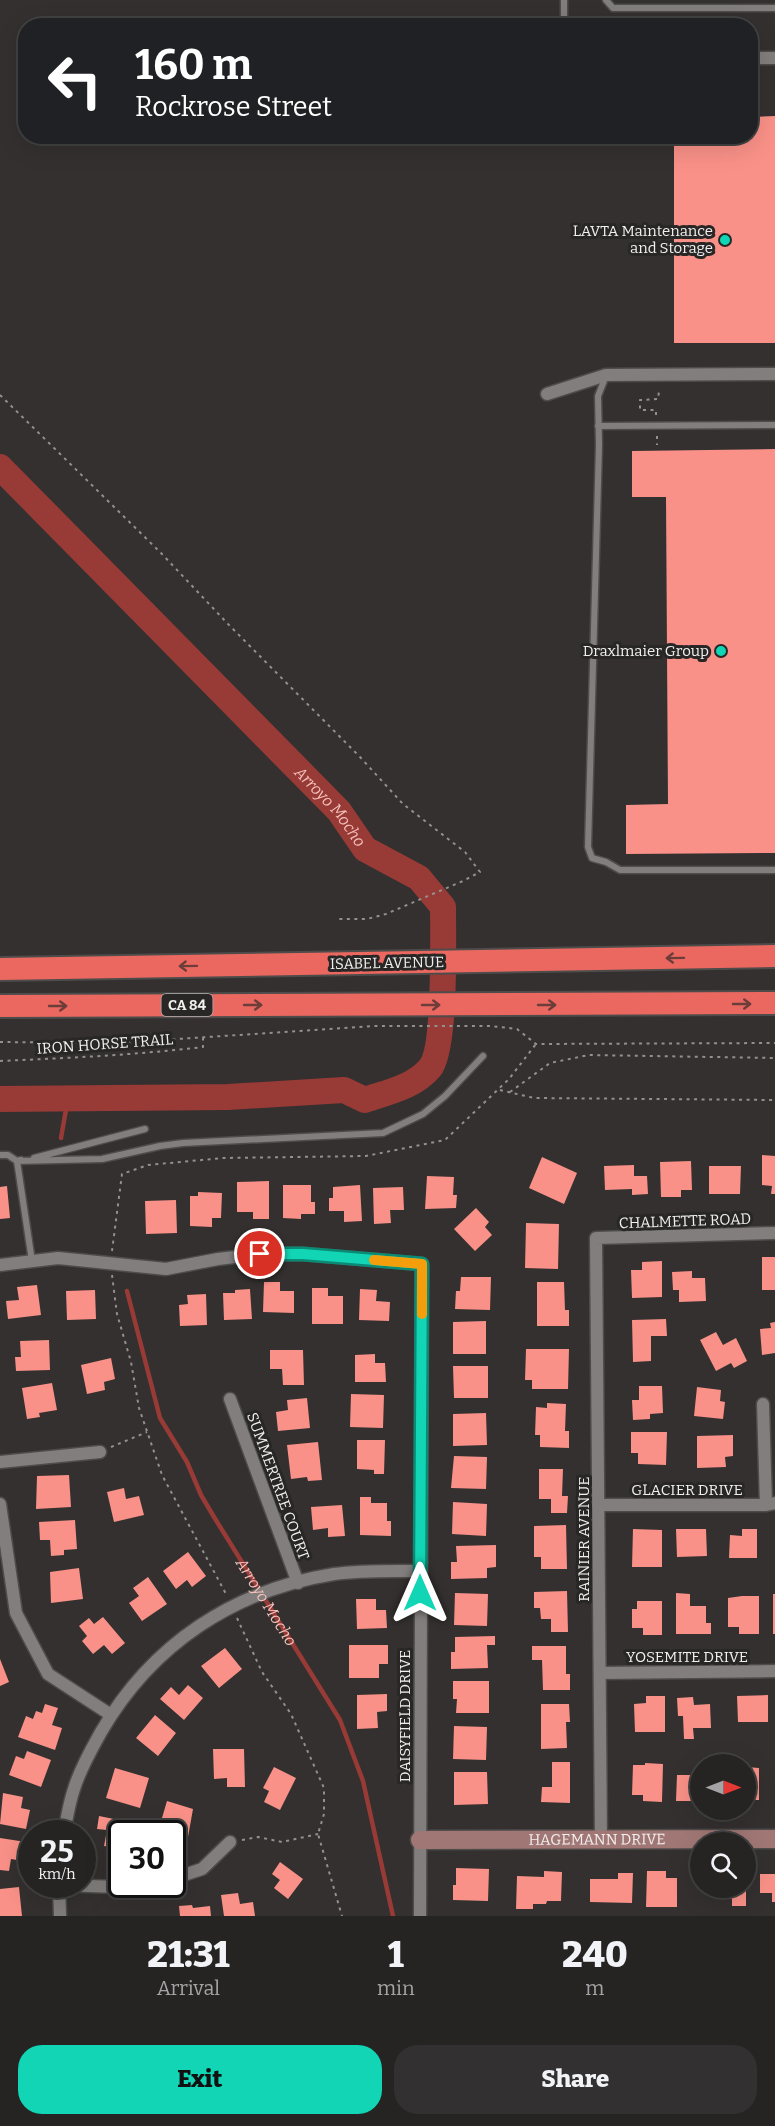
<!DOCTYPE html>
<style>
:root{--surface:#262423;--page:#323030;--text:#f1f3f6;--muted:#a4a4a6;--line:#424141;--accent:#11d5b4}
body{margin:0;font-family:Bitter,serif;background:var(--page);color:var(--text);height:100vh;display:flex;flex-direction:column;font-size:22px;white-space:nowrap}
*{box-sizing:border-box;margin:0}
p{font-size:20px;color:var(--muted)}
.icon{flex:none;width:33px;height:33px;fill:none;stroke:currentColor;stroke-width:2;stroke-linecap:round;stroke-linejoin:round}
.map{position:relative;height:1916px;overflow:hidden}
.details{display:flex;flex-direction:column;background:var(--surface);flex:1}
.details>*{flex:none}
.top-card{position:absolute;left:18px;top:18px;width:740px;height:126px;border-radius:24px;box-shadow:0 6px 24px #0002,0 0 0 2px var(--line);background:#202124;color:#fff;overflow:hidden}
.needle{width:39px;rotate:90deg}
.tools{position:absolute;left:690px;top:1754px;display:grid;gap:12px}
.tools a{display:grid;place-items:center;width:66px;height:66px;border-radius:50%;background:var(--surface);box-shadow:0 6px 24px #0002,0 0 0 2px var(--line);font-size:30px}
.speed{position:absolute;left:18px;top:1820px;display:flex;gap:12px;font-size:30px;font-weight:700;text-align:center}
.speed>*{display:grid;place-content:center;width:78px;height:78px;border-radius:50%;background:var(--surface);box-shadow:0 6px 24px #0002,0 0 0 2px var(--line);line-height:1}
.speed small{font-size:15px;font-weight:400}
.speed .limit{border:3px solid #111;border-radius:9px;background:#fff;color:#111}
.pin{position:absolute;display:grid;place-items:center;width:51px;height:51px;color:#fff;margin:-26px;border:3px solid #fff;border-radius:50%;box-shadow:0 2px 6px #0007}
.me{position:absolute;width:66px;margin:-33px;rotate:0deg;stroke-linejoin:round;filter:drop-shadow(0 0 4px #0008)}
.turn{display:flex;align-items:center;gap:21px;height:126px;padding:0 18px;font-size:27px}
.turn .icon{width:78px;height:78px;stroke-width:2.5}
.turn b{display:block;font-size:42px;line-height:51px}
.eta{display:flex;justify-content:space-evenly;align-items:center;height:102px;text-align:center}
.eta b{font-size:36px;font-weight:800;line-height:42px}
.button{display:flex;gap:12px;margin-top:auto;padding:12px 18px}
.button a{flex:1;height:69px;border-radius:24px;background:var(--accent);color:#111;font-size:24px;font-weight:800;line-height:69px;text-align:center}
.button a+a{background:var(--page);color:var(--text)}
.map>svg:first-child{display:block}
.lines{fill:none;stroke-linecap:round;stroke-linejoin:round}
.stream{stroke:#983a36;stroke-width:4.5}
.river{stroke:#983a36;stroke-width:26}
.building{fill:#f99188}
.lane-casing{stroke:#4e4c4b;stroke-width:9}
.street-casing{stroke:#4e4c4b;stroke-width:15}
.secondary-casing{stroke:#4e4c4b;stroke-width:21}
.highway-casing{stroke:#4e4c4b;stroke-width:26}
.path{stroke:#939090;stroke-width:2;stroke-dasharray:3 4.5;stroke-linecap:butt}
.lane{stroke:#817e7d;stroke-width:6}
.street{stroke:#817e7d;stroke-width:12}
.secondary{stroke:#a07774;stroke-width:18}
.highway{stroke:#ea6860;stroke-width:22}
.oneway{stroke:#6d3d3a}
.route-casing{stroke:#0b8a75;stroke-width:15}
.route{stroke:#11d5b4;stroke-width:10}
.slow{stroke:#f59e0b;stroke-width:10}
.poi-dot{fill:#11d5b4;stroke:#292626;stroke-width:2}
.labels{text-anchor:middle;stroke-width:6;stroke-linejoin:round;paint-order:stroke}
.shield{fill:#292626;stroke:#b5b3b3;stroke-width:1.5}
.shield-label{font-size:14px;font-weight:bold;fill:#f1efef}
.poi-label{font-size:15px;fill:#f1efef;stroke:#292626;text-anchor:end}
.street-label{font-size:15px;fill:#f1efef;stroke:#292626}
.water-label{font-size:16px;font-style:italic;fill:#f5c0ba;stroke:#292626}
</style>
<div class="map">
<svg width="775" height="1916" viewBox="0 0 775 1916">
<rect width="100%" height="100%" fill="#33302f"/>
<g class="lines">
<!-- stream -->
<g class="stream">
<path d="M61 1138 68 1098"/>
<path id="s1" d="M127 1291 160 1418 187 1462 201 1495 214 1517 340 1720 363 1781 393 1916"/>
</g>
<!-- river -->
<path class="river" id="s2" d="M0 467 339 811 365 849 419 878 443 907C443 937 446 1049 430 1068 414 1087 388 1092 365 1100L344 1090 228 1097 0 1099"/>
</g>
<!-- building -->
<path class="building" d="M775 116V343H674V136H750V117Z
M775 449V853L626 854V805L668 804 666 497H632V451Z
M762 1155 775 1156V1194H771L772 1186 762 1185Z
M542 1157 577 1173 564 1204 529 1188Z
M691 1161 692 1190H681V1197H661L660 1162Z
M634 1165V1176H647L648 1194 632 1195V1189L605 1190 604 1166Z
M709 1166H741L740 1194H709Z
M427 1176 454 1177 453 1195H457L456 1208 425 1209Z
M269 1181V1219H253V1212H237V1182Z
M283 1185H311V1202H315V1214H301V1219L283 1218Z
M360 1185 362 1221 344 1222V1211H329V1198H333V1187Z
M7 1186 10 1218 0 1219V1187Z
M403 1187 404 1210H390L391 1223 374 1224 373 1188Z
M198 1192 222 1193 221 1218H212V1227L190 1226V1196H198Z
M176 1200 177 1233 146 1234 145 1201Z
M476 1208 489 1222 485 1227 492 1235 475 1251 454 1229Z
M526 1223 559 1224 558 1269 525 1268Z
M762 1257H775V1290H762Z
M662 1261V1297L632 1298 631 1270H642V1262Z
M692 1271V1278H705L706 1301 679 1302V1290H673L672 1272Z
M461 1277H491L490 1310 455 1309 456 1291H460Z
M264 1282H280V1291H294V1313L263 1312Z
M537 1282H564L565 1310H569V1326H537Z
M37 1285 41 1315 8 1319 6 1301 19 1300 17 1287Z
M312 1288H328V1296H343V1324H312Z
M250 1289 252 1319 224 1320 223 1293H235V1290Z
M360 1289 377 1290 376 1301 390 1302 389 1321 359 1320Z
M95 1290 96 1319 67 1320 66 1291Z
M206 1294 207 1325 180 1326 179 1305 188 1304 187 1295Z
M666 1319 667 1336H651V1361L633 1362 632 1320Z
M486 1321V1354H453V1322Z
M775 1322V1353L762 1355 760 1329 771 1328 770 1323Z
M716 1332 723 1345 736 1338 747 1361 734 1368 731 1363 716 1371 700 1340Z
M49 1340 50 1370 16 1371 15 1357H21L20 1341Z
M526 1349H569L568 1389H532V1380H525Z
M270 1350H303L304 1385H283L282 1369H270Z
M375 1354V1363H385L386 1382H355V1355Z
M111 1358 115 1379 104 1382 105 1390 87 1394 81 1365Z
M453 1366H488V1398H454Z
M52 1383 57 1410 39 1413 40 1417 27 1419 22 1388Z
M639 1386H662L663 1413 650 1414V1419L633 1420 632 1400H639Z
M697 1387 721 1390 720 1401 725 1402 723 1419 694 1416Z
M351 1394 384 1395 383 1428 350 1427Z
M307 1398 310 1428 278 1431 276 1412 288 1410 287 1400Z
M547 1403 566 1404 565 1431H569V1448L540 1447V1435H535L536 1407 547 1408Z
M486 1413 487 1445 453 1446V1414Z
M631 1432H667L666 1465 638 1464V1453H631Z
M733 1435V1456L725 1457 726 1467 697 1468V1436Z
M357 1440H385L384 1474H374V1470L357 1469Z
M318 1442 322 1480 308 1481 307 1477 291 1479 287 1445Z
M454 1456 487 1457 486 1489 451 1488Z
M539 1469H563L562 1496H568L567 1513H551V1499H539Z
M69 1475 71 1507 36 1509 37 1476Z
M124 1488 126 1499 139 1496 144 1515 114 1522 107 1492Z
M360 1497H371V1503H387V1521H391V1536L360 1535Z
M453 1502 487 1504 486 1536 452 1534Z
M342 1505 345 1536 328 1537V1528L313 1530 311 1507Z
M75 1520 77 1549 64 1550V1555L51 1556 50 1540H40L39 1522Z
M566 1525 567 1569H541V1557H534V1526Z
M633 1529 662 1530V1567H632Z
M676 1529H706L707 1556 677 1557Z
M742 1529H757V1558H729L730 1535 742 1536Z
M496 1545V1567L487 1568V1578L451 1579V1562H457L456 1546Z
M188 1552 206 1576 192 1587 187 1580 176 1589 163 1571Z
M79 1568 83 1599 51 1603 50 1572Z
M148 1577 167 1604 142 1621 129 1603 139 1596 133 1588Z
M567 1591 568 1632H551V1619H541L540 1608H534V1592Z
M455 1593 488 1594 487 1626 454 1625Z
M676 1593 690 1594V1606H706V1623H711V1634H676Z
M773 1594H775V1634H773Z
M742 1596H759V1634H739V1627H728V1598Z
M356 1599H376V1610H386L387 1628 357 1629Z
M637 1601H662V1635H643V1628H632V1609H637Z
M103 1617 125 1643 112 1654 104 1645 93 1654 82 1641 87 1636 79 1626 89 1618 94 1624Z
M495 1636V1645H487L488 1668 451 1669V1652H455V1637Z
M349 1645H388V1664H379V1678H349Z
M532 1646H566V1674H570V1690H543L542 1660H532Z
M225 1648 242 1669 219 1688 201 1666Z
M0 1659 9 1682 0 1686Z
M453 1681H489V1713H456L457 1699H453Z
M188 1685 203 1698 184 1720 160 1699 171 1687 179 1695Z
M387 1694V1711L377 1712 378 1728 357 1729V1695Z
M768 1695V1722H738L737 1696Z
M646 1696H665V1732H635L634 1704 646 1703Z
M693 1697 694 1705 710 1704 711 1728H693L694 1739H684L683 1716H678L677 1698Z
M45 1704 58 1708 52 1725 62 1728 55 1750 18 1737 26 1716 33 1719 36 1711 42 1713Z
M541 1704H569L570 1722H566L567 1748 541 1749Z
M155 1715 176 1733 158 1756 136 1738Z
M454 1726 487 1727 486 1760 453 1759Z
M213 1749H244L245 1787H227V1778L214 1779Z
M27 1751 51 1760 41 1787 9 1775 16 1756 24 1759Z
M552 1762H570V1803L541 1802 542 1787H552Z
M645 1763 663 1764 662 1802 643 1801V1795H632L633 1765H645Z
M274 1767 296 1778 280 1810 264 1802 269 1791 263 1788Z
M746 1767 759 1768V1800H746Z
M115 1768 149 1778 140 1808 106 1798Z
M454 1772H487L488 1804 454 1805Z
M677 1775H700V1801H676Z
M3 1793 23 1797 21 1808 30 1810 26 1829 0 1824Z
M167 1801 193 1809 188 1837 159 1828Z
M99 1816 129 1822 127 1833H122V1849L104 1846 107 1830 97 1829Z
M0 1838 26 1842 23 1861 11 1859 9 1871 0 1870Z
M280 1862 303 1879 288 1899 274 1888 280 1880 272 1874Z
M456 1868 489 1869 488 1901 453 1900V1885H456Z
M544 1871 562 1872 561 1901H547L546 1904H533V1909H516L517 1876 544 1877Z
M647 1871H666V1878H677V1907H646Z
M618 1873H633L632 1903 590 1902V1879H618Z
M760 1874H775V1902H772V1893H760Z
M19 1887 22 1916H0V1889Z
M715 1887H746V1906H732V1899H715Z
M238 1893 240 1904 253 1902 255 1916H224L221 1895Z
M192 1905 193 1908 210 1906 211 1916H180L179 1906Z"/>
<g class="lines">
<!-- lane casing -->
<g class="lane-casing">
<path id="lane" d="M606 0 613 8H775
M564 26V0
M606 376 598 396 599 445 588 847 592 858 606 862 620 870H775
M598 426 775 425
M0 1155H8L17 1161 102 1159 160 1146 183 1143 383 1133 423 1114 445 1096 483 1056
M34 1158 145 1129
M21 1160 17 1161 32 1261"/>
</g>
<!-- street casing -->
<g class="street-casing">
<path id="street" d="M750 58H775
M547 394 606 375 775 374
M0 1265 58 1258 166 1269 218 1259 260 1254H303L422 1264 420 1916
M230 1399 298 1583
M763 1404 766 1505
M0 1462 100 1452
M0 1504 16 1613 48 1674 111 1715
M598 1505H766L775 1503
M600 1673 775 1671
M64 1833C67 1818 69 1803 74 1789 80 1769 91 1750 101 1732 152 1644 234 1590 334 1574 362 1570 391 1571 420 1571
M601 1840 596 1238 775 1233
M172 1879 202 1869 230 1842
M59 1884 60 1916
M59 1885 148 1888 159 1884"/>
</g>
<!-- secondary casing -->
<g class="secondary-casing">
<g id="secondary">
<path id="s3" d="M420 1840 775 1839"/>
</g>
</g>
<!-- highway casing -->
<g class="highway-casing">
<path id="highway" d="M0 969 775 956
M0 1006 775 1003"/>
</g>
<!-- path -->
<path class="path" d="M637 16V26
M0 395 161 553 228 624 360 757 403 804 465 852 480 872 463 881 386 914 367 919H335
M656 415V410H640V400L658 399 659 391
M657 436V445
M0 1042 117 1043 374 1026H491L517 1029 536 1044 775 1043
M0 1061C68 1058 135 1055 203 1047V1038
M500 1090 534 1098 775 1100
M510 1092 550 1063 589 1055 775 1058
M112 1251 122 1174 148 1165 223 1158 366 1156 445 1140 509 1079 536 1044
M112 1275 117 1314 131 1362 139 1408 162 1475 226 1594
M111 1447 147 1432
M237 1618 262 1672 291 1714 324 1788V1814L318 1834 342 1916
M242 1840 258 1837 282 1842 318 1834"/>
<!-- lane -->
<use href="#lane" class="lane"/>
<!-- street -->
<use href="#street" class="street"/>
<!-- secondary -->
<use href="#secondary" class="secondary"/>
<!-- highway -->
<use href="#highway" class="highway"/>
</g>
<!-- one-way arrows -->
<defs><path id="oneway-shaft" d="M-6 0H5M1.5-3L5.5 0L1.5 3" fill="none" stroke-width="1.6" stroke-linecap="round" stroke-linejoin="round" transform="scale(1.5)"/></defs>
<g class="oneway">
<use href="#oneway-shaft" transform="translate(675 958) rotate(179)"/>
<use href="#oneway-shaft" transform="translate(188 966) rotate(179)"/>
<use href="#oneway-shaft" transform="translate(742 1004)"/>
<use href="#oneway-shaft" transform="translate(253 1005)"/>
<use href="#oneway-shaft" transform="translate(431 1005)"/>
<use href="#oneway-shaft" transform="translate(547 1005)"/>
<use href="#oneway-shaft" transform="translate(58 1006)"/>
</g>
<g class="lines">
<!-- route casing -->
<g class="route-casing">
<path id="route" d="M260 1254H303L422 1264 420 1593"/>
</g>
<!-- route -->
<use href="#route" class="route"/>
<!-- slow -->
<path class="slow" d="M374 1260 422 1264V1314"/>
</g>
<!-- markers -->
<g class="poi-dot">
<circle cx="725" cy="240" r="6"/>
<circle cx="721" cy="651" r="6"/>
</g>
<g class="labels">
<!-- shield labels -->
<rect class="shield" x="161.5" y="994" width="51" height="22" rx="4.5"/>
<g class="shield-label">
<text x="187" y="1010">CA 84</text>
</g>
<!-- poi labels -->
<g class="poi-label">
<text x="713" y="236">LAVTA Maintenance<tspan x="713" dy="17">and Storage</tspan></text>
<text x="709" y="656">Draxlmaier Group</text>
</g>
<!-- street labels -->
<g class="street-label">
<text transform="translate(387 963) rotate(-1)" y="5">ISABEL AVENUE</text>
<text transform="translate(105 1044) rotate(-4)" y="5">IRON HORSE TRAIL</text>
<text transform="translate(685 1221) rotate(-2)" y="5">CHALMETTE ROAD</text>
<text transform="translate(278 1486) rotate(70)" y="5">SUMMERTREE COURT</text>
<text x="687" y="1495">GLACIER DRIVE</text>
<text transform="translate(584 1539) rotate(-90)" y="5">RAINIER AVENUE</text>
<text x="687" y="1662">YOSEMITE DRIVE</text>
<text transform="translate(405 1716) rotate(-90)" y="5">DAISYFIELD DRIVE</text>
<text dy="5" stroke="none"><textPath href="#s3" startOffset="177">HAGEMANN DRIVE</textPath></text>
</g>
<!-- water labels -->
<g class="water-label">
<text dy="6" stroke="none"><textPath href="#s2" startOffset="474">Arroyo Mocho</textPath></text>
<text dy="6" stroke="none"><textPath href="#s1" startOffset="344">Arroyo Mocho</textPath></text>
</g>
</g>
</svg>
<div class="tools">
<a><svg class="needle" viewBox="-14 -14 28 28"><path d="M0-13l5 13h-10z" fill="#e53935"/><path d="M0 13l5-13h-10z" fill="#a4a4a6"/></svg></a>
<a><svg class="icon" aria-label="search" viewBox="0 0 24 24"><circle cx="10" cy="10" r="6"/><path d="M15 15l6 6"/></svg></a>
</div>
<div class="speed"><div>25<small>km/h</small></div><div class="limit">30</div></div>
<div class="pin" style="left:260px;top:1254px;background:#d93025"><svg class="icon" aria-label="arrive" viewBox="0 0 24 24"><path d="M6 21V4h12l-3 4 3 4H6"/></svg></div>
<svg class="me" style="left:420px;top:1593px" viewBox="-20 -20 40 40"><path d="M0-17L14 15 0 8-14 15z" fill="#11d5b4" stroke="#fff" stroke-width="4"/></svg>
<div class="top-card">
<div class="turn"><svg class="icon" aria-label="left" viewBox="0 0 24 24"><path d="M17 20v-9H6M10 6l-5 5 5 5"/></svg><div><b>160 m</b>Rockrose Street</div></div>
</div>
</div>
<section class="details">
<div class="eta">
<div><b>21:31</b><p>Arrival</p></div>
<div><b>1</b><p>min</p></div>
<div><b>240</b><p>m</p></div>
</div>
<div class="button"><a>Exit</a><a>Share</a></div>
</section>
